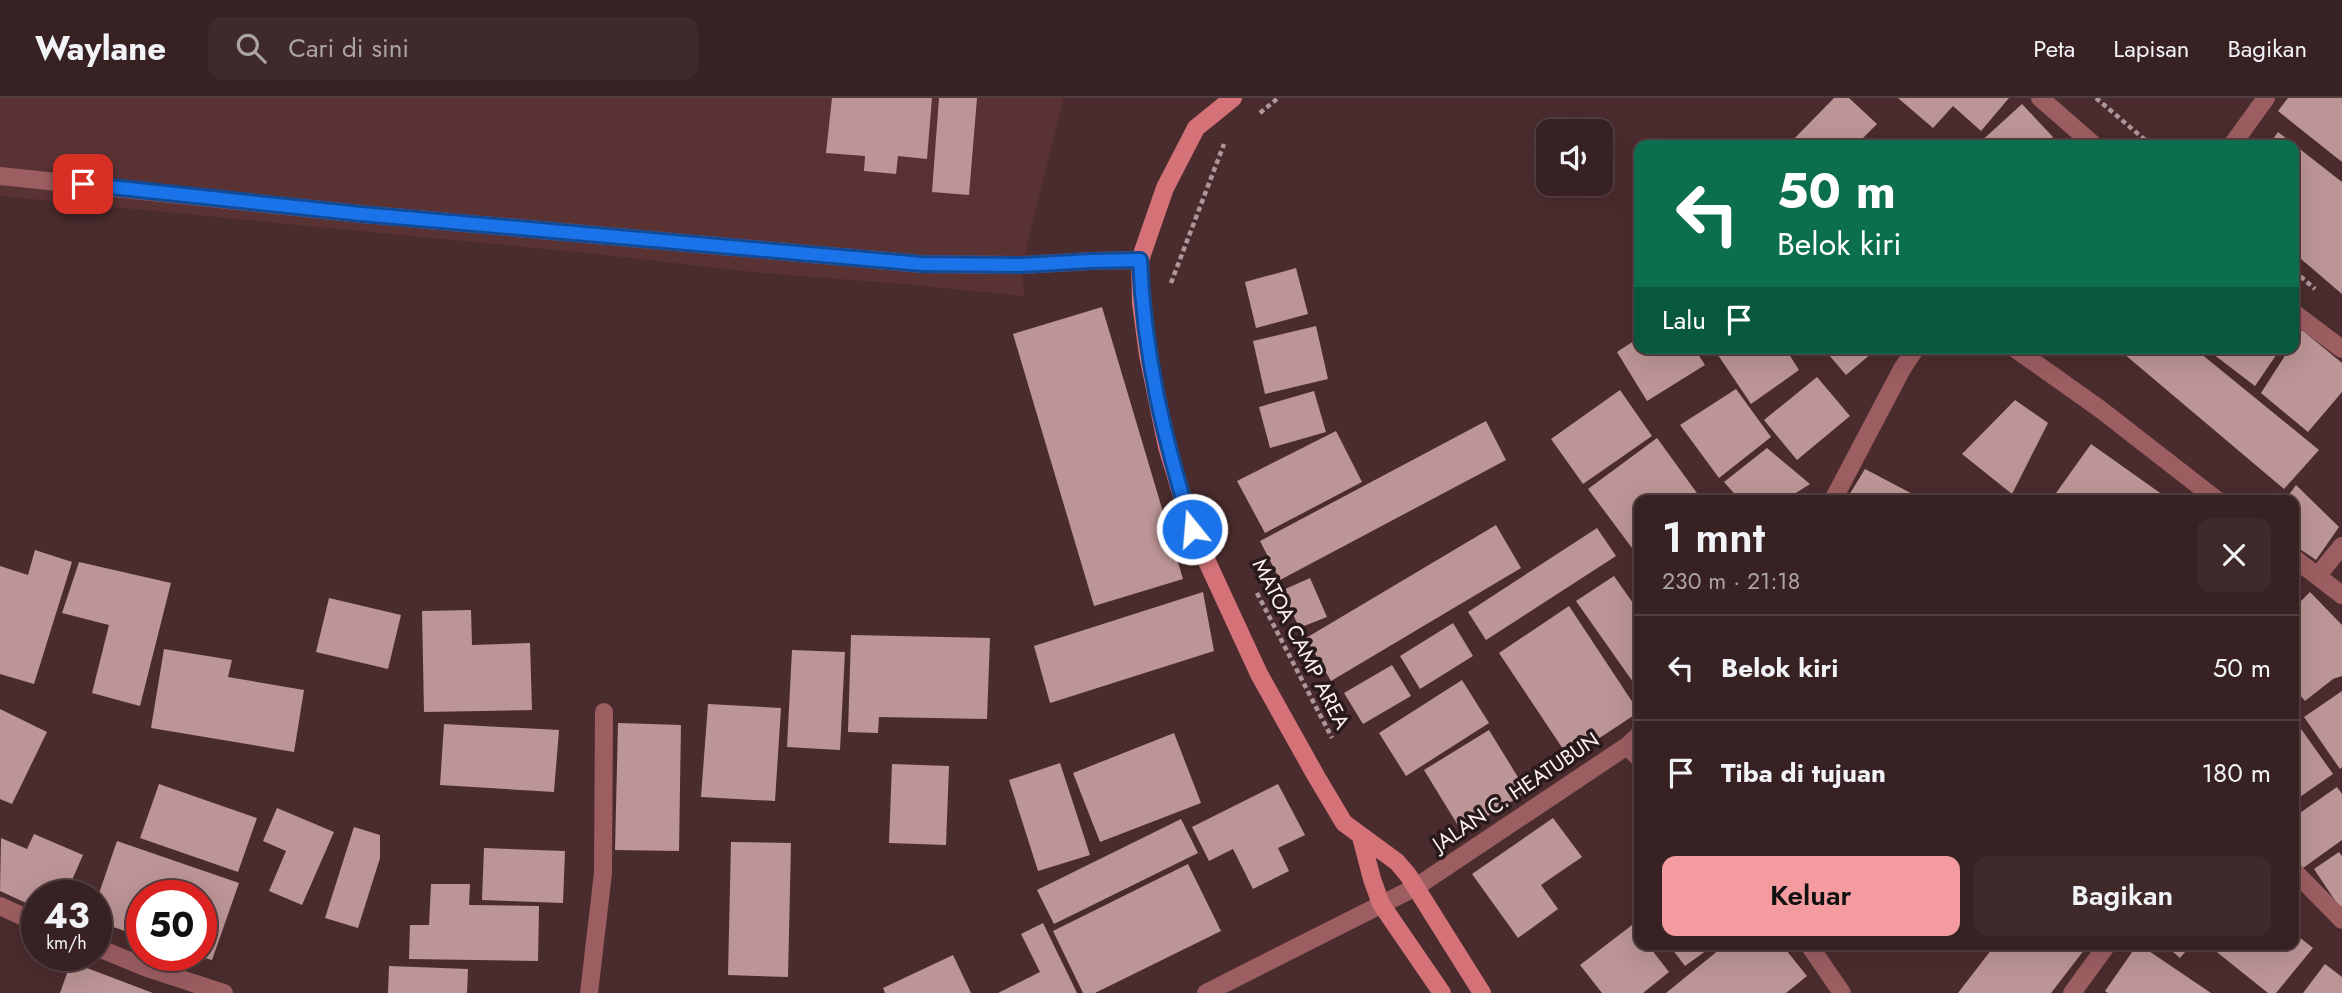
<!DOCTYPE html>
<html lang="id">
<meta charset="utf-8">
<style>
:root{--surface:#382122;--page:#3f292a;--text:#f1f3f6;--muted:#aba3a5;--line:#523e40;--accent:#f49b9f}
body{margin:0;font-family:Jost,sans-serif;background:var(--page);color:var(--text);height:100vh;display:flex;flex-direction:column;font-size:26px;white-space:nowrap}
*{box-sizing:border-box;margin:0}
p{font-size:23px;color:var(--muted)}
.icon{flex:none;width:38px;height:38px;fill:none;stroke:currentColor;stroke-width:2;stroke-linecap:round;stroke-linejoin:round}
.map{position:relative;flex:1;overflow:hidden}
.drawer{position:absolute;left:1634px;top:397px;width:665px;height:455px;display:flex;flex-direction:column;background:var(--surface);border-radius:14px;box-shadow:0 7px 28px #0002,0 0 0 2px var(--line)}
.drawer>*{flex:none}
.guide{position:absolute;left:1634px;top:42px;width:665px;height:214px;border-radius:14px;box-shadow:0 7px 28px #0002,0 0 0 2px var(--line);background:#0b6e4f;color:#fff;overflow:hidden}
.controls{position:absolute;left:1536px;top:21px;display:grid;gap:14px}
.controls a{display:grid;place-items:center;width:77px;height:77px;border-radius:14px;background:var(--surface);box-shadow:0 7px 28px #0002,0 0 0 2px var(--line);font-size:35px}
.speed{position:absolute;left:21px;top:782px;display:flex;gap:14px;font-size:35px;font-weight:700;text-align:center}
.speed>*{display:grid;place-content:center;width:91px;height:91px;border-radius:50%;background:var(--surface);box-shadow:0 7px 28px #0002,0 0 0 2px var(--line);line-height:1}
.speed small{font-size:18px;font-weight:400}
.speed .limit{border:10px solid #d22;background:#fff;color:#111}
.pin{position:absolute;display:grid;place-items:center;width:60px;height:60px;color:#fff;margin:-30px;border-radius:14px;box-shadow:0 4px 10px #0006}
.me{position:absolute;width:77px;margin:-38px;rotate:343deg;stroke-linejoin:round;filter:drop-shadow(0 0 5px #0008)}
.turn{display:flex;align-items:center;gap:24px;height:147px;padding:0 28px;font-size:32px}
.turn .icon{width:91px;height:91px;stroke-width:2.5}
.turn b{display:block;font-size:49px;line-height:60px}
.then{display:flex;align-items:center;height:66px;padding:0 28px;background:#0003;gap:14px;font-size:26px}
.round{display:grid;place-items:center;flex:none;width:74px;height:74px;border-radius:14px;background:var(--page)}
.headline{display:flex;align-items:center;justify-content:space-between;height:119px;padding:0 28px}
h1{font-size:42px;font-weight:600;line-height:52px}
.cta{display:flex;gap:14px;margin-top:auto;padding:14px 28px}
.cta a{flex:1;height:80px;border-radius:14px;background:var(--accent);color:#111;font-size:28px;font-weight:600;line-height:80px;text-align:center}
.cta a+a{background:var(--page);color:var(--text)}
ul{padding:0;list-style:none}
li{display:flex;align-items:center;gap:21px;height:105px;padding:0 28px;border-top:2px solid var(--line)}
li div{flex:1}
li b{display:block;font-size:26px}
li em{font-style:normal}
header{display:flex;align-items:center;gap:42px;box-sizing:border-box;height:98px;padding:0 35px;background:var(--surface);border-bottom:2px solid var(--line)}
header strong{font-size:33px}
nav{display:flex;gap:38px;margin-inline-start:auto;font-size:24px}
.search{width:490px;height:63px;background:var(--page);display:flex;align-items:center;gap:18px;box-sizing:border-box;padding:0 24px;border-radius:14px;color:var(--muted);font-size:26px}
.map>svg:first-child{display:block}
.built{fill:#593234}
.building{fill:#bc9596}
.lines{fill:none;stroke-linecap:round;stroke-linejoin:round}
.path{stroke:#ad9899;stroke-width:4.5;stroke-dasharray:5 3.5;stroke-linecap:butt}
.lane{stroke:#9c5e61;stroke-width:18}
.street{stroke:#9c5e61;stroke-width:18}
.secondary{stroke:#d47278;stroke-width:18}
.route-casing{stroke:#114b97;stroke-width:18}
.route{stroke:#1a73e8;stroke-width:12}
.labels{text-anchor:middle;stroke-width:7;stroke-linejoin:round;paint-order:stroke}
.street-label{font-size:21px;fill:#fef1f1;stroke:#28191a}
</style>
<header>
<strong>Waylane</strong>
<div class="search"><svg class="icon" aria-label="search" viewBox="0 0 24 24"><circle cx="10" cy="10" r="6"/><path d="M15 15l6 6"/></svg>Cari di sini</div>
<nav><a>Peta</a><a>Lapisan</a><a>Bagikan</a></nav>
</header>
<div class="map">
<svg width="2342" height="895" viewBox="0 0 2342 895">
<rect width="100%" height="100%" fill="#4b2c2e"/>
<!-- built -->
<path class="built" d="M0 0H1064L1022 167 1024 198 903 186 762 175 577 154 0 98Z"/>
<!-- building -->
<path class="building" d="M832 0H932L927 61 898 58 896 76 864 73 865 58 826 55Z
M939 0H977L969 97 932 94Z
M1834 0H1849L1877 26 1856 47H1788Z
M1898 0H2009L1981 33 1953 8 1933 30Z
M2288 0H2342V64L2278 13Z
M2022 6 2053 39 2044 47H1977Z
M2278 34 2342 84V196L2294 155V47H2269Z
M1296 170 1308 216 1256 230 1245 184Z
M1102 209 1183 481 1094 508 1013 236Z
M1316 228 1328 281 1265 296 1253 243Z
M2302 232 2342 265V294L2308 334 2261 295 2290 250H2294V244Z
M1640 239V250H1694L1705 267 1647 303 1617 254Z
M1728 250H1785L1799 272 1751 306 1718 257Z
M1823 250H1878L1846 277Z
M2117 250H2194L2319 352 2284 391Z
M2205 250H2281L2255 288Z
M1817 279 1850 318 1797 362 1764 322Z
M1736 291 1771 339 1719 380 1680 327Z
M1620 292 1652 338 1583 386 1551 341Z
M1314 293 1326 334 1270 350 1259 309Z
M2015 302 2048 325 2012 396 1962 356Z
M1486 323 1506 362 1280 482 1260 443Z
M1336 333 1362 384 1265 435 1237 383Z
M1657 340 1702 402H1640V451L1635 454 1588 391Z
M2091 346 2163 397 2159 402H2051Z
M1767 350 1810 386 1785 402H1740L1724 384Z
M1865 371 1924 402H1846Z
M2296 387 2339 429 2316 462 2294 447V402H2285Z
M1496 427 1521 470 1331 583 1306 540Z
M1597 430 1616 458 1486 542 1468 514Z
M35 452 72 464 34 586 0 576V468L28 477Z
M79 464 171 485 140 608 92 595 109 527 62 515Z
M1614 478 1640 515V594L1576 503Z
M1310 480 1327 519 1299 530 1283 492Z
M1203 494 1214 553 1050 605 1034 548Z
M2310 494 2342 527V578L2333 581 2305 603 2294 590V510Z
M329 500 401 517 388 571 316 554Z
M1569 508 1639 614 1569 660 1499 555Z
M471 512 472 547 530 545 532 612 424 614 422 513Z
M1453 525 1473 558 1420 591 1400 558Z
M851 537 990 540 987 621 879 619 878 635 848 634Z
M164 551 232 562 228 579 304 592 294 654 151 630Z
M792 552 845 554 840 652 787 649Z
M1392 567 1411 598 1363 626 1344 595Z
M1462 582 1489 625 1406 678 1379 635Z
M2342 593V669L2340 671 2304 619Z
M708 606 781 610 775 703 701 699Z
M0 611 47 634 12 706 0 701Z
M2294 621 2333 676 2294 703Z
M618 625 681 627 679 753 615 752Z
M444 626 559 632 554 694 440 687Z
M1489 632 1527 694 1462 734 1424 672Z
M1174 635 1201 705 1100 744 1073 675Z
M1060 665 1090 757 1038 773 1009 682Z
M892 666 949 668 946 747 889 745Z
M159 686 257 720 238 774 140 740Z
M1278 686 1305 737 1278 750 1289 773 1253 791 1233 751 1209 763 1192 729Z
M2337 689 2342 696V742L2303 770 2294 757V719Z
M277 710 334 734 302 807 269 793 286 753 263 743Z
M1553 720 1582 759 1541 787 1558 811 1518 840 1472 776Z
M1181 721 1198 755 1054 826 1037 792Z
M354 729 380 737V760L358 830 325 820Z
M34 736 83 757 65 798H37V810L0 793 1 740 27 751Z
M117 743 239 785 212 862 201 859V798H142V839L96 823V804Z
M731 744 791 745 788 879 728 877Z
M484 750 565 753 563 805 482 802Z
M2339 754 2342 758V813L2314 771Z
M1188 766 1221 833 1095 895H1083L1053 833Z
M431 786H470L469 807 539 808 538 863 409 861 410 827H429Z
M1043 825 1077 895H998L1040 874 1021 836Z
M1632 827 1640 837V847H1648L1669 874 1643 895H1602L1580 867Z
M2294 835 2313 850 2276 895H2268L2208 847H2294Z
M1669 847H1714L1685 868Z
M1725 847H1782L1807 878 1786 895H1666Z
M1995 847H2088L2051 895H1958Z
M2137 847H2140L2211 895H2108L2105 893Z
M2165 847H2191L2180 860Z
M953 857 971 895H885L883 890Z
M71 864 153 895H60Z
M2325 866 2342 879V895H2303Z
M389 868 468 871 467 895H388Z"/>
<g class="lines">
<!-- path -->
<path class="path" d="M2096 0 2151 47
M1260 15 1278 0
M2294 173 2315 191
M1171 185 1224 46
M1257 495 1332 640"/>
<!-- lane -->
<path class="lane" d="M0 78 361 116 922 166 1022 167 1091 163 1140 162"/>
<!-- street -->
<path class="street" d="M2040 0 2094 47
M2232 47 2266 0
M2294 215 2342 251
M2014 250 2100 311 2217 402
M1833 402 1902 271 1916 250
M2294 460 2342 497
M2318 477 2342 448
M1627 648 1640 661
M2294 773 2342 822
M0 808 37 825
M1809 847 1842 895
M96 849 147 870 224 895
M589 895 603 775 604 614
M1206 895 1416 789 1627 648 1640 636
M2072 895 2107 847"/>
<!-- secondary -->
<path class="secondary" d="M1233 0 1196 30 1165 90 1140 162 1141 205 1148 257 1167 349 1192 431 1259 576 1316 678 1344 725 1397 764 1408 777 1482 895
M1361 739 1372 781 1381 806 1442 895"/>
</g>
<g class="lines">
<!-- route casing -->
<g class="route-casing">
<path id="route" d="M83 86 361 116 922 166 1022 167 1091 163 1140 162C1144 259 1164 339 1192 431"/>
</g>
<!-- route -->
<use href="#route" class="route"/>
</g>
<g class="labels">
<!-- street labels -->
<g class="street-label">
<text transform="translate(1301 546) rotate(63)" y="7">MATOA CAMP AREA</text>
<text transform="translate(1516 694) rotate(-34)" y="7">JALAN C. HEATUBUN</text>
</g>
</g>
</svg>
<div class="controls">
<a><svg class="icon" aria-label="sound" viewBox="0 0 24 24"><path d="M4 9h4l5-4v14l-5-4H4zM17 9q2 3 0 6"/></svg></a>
</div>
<div class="speed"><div>43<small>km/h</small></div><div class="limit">50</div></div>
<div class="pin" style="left:83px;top:86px;background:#d93025"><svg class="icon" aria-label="arrive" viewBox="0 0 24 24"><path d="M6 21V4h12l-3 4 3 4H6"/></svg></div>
<svg class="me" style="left:1192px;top:431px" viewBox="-20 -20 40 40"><circle r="17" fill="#1a73e8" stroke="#fff" stroke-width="3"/><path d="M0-11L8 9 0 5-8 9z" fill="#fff"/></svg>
<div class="guide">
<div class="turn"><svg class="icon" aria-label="left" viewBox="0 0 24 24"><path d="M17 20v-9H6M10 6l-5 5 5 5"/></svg><div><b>50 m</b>Belok kiri</div></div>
<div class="then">Lalu<svg class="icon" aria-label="arrive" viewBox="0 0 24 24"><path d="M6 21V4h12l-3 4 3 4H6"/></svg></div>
</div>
<section class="drawer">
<div class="headline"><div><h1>1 mnt</h1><p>230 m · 21:18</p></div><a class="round"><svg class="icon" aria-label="close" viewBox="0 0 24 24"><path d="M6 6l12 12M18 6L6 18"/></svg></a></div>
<ul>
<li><svg class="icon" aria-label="left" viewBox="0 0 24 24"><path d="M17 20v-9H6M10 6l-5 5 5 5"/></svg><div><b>Belok kiri</b></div><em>50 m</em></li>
<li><svg class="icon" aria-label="arrive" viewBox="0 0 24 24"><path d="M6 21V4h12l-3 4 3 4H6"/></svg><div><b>Tiba di tujuan</b></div><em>180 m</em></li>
</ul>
<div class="cta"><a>Keluar</a><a>Bagikan</a></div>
</section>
</div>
